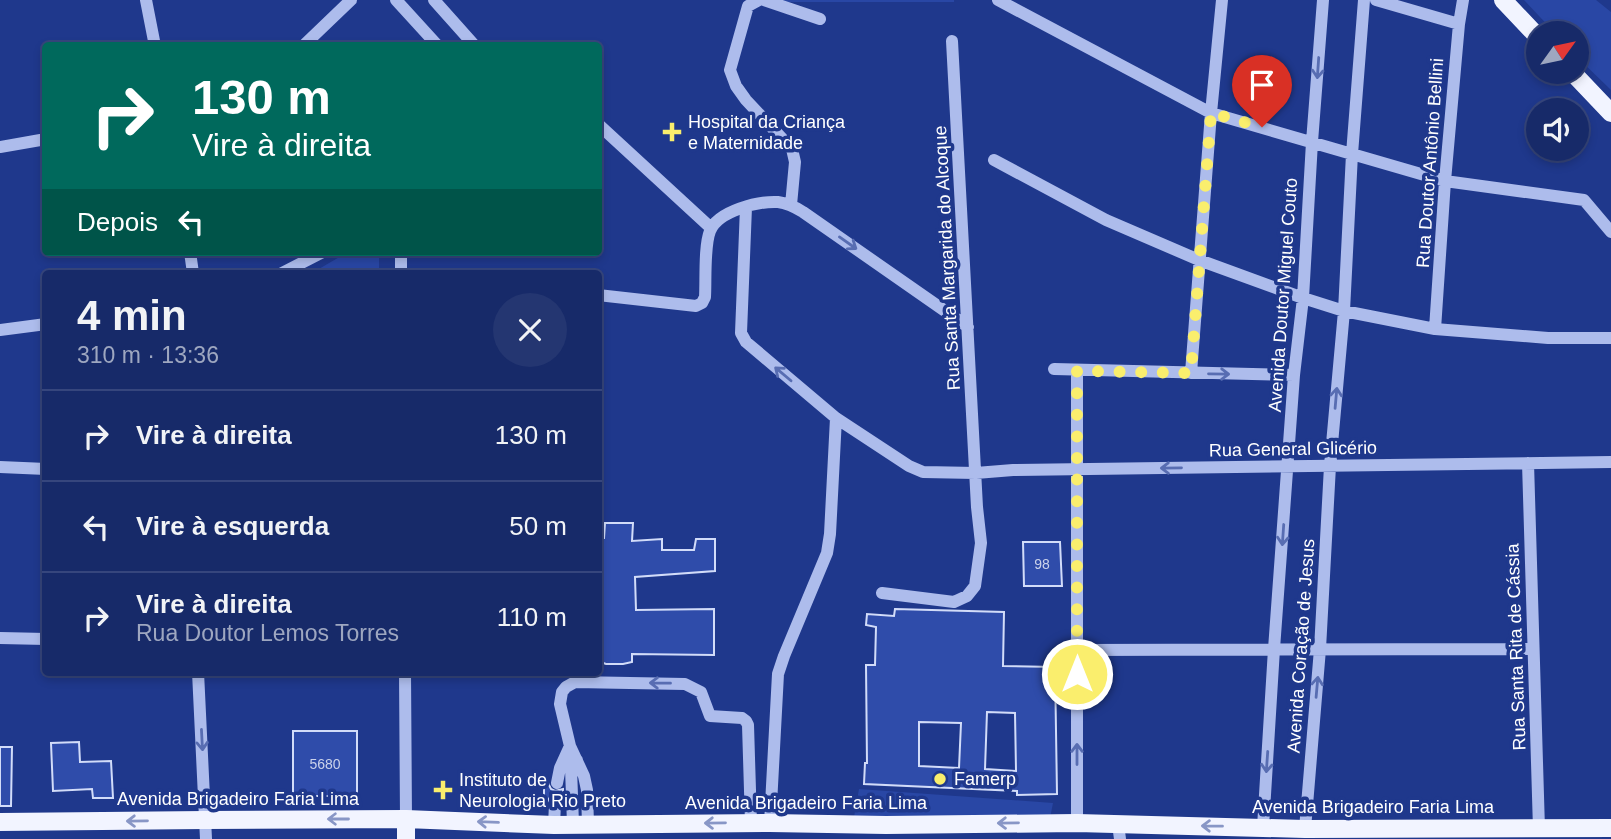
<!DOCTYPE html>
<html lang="pt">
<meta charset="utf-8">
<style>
:root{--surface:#172a69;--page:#243671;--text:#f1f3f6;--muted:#9ea7c0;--line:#36467d}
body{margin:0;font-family:Arial,sans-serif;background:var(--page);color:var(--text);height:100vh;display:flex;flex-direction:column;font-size:26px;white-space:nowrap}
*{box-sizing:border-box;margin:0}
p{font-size:23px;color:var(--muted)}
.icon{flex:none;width:38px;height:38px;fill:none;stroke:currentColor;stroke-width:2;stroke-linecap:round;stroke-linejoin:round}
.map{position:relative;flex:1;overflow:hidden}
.details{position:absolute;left:42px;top:270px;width:560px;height:406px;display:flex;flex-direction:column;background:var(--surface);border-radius:7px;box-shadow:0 4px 10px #0003,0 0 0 2px var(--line)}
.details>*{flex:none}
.top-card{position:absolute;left:42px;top:42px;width:560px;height:214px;border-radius:7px;box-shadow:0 4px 10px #0003,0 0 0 2px var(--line);background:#00695c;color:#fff;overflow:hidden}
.needle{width:46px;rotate:57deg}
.controls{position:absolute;left:1526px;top:21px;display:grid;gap:14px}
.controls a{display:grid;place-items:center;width:63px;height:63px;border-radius:50%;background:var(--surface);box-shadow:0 4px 10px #0003,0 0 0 2px var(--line);font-size:35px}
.pin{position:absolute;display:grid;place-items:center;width:60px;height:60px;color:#fff;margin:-72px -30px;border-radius:50% 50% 50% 0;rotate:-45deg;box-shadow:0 0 7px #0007}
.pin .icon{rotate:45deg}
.me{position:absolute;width:77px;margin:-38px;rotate:0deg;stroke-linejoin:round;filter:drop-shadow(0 0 5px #0008)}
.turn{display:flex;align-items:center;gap:24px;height:147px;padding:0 35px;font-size:32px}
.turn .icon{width:91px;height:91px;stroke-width:2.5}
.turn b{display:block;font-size:49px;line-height:60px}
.then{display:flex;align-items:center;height:66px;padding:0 35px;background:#0003;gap:14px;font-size:26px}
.round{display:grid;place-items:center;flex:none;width:74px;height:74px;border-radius:37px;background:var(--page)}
.head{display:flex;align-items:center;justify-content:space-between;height:119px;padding:0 35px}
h1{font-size:42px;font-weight:800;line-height:52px}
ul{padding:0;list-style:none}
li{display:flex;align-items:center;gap:21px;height:91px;padding:0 35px;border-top:2px solid var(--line)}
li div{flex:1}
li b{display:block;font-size:26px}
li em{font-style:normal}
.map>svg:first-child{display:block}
.green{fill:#2947a5}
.building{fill:#2f4caa;stroke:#d2dcf9;stroke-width:2;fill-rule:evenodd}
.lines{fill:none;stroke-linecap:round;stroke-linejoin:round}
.minor-tunnel{stroke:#41569d;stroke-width:12;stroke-dasharray:12 6;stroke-linecap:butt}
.minor{stroke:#adbcec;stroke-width:12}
.major{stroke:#f2f4ff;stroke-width:18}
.oneway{stroke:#586db2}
.oneway2{stroke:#8896c6}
.route{stroke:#faee6d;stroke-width:12;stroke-dasharray:0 21.6}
.poi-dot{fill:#faee6d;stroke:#1f388c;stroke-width:2.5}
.labels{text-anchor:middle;stroke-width:7;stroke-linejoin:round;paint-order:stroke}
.number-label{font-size:14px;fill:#cbd2ea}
.poi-label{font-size:18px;fill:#fff;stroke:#1f388c;text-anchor:start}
.street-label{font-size:18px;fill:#fff;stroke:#1f388c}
</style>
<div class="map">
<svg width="1611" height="839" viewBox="0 0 1611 839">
<rect width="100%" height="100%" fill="#1f388c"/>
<!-- green -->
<path class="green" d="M772 0H954V2H772Z
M1524 0H1596L1611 12V90L1577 57V33H1555Z
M348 252H379V273H312Z
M859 789 1053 803 1050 818 854 817Z"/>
<!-- building -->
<path class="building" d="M605 523H633L632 541 662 539V550H694L696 539H715V571L635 577 636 610 714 609V655L632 654V662L623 664H606L598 661 600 578H598V538H604Z
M1023 542H1060L1062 586H1024Z
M895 609 1004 612 1003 666 1055 667 1057 794 1017 795V791L864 784 865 763H867L866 665H875L876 627 866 625 867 614 894 616ZM987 712 1015 713 1016 771 985 769ZM919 722 961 723 959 768 919 766Z
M293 731H357V796H293Z
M79 742 80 762 111 761 113 798H93L92 789 53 791 51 743Z
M0 747H12L11 806H0Z
M544 783H548L551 789 555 791 563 789V803L560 797 555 795 550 797 546 804H544Z"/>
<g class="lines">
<!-- minor-tunnel -->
<path class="minor-tunnel" d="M555 804 557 783"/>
<!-- minor -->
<path class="minor" d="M146 0 155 46
M396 0 438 46
M434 0 475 46
M759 0 748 6 730 70 736 86 746 100 792 149 795 162 791 205
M764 0 820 19
M998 0 1211 113 1445 181 1584 200 1611 232
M1376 0 1459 24
M303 46 351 0
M598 124 711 228
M0 147 46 139
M994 160 1106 220 1199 260 1303 298 1344 311 1435 329 1548 338H1611
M746 207 741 333 746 342 836 418 909 466 923 472 976 473 1013 470 1611 462
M190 252 193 273
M401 252V273
M282 273 323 252
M598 295 696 306 702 303 705 297C706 280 704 246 710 231 718 211 758 201 778 202 788 203 795 207 803 212L968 327
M1435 329 1445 181 1459 24 1463 0
M0 330 46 324
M1054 369 1294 375
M1191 373 1211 113 1222 0
M1528 463 1539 829
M0 467 46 469
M882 593 954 602 967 596 975 586 981 543 977 507 952 41
M0 638 46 639
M1077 650 1533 649
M198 672 206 839
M405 672 406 819
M557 783 560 768 570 746
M770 823 778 674 784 656 827 553 830 534 836 418
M1077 823V371
M573 824 571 768 577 760
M1118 824 1120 839
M554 825 555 804
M588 825 587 790 584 776 570 746 560 704 562 692 566 687 575 682 685 684 701 692 710 716 742 718 746 721 748 725 751 823
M1263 827 1274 649 1294 375 1303 298 1312 142 1323 0
M1305 829 1320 649 1330 466 1344 311 1352 154 1364 0"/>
<!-- major -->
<path class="major" d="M1503 0 1538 37
M1572 72 1611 113
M406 819V839
M0 822 205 820 406 819 554 825 770 823 886 825 1077 823 1305 829 1611 828"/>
</g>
<!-- one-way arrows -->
<defs><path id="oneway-shaft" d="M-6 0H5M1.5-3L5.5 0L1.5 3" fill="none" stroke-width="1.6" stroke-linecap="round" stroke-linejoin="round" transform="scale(1.75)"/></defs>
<g class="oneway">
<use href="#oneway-shaft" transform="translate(1318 68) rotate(94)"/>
<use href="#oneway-shaft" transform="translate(848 243) rotate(35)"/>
<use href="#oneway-shaft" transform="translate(783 374) rotate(-140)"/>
<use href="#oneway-shaft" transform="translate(1219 374) rotate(1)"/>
<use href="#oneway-shaft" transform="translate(1336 398) rotate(-85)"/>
<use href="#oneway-shaft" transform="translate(1171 468) rotate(179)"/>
<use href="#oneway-shaft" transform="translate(1283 535) rotate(94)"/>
<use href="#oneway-shaft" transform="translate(660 683) rotate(-179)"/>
<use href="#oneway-shaft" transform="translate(1317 687) rotate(-85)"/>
<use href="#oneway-shaft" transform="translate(202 740) rotate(87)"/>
<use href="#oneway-shaft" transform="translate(1077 754) rotate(-90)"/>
<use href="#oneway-shaft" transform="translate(1267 762) rotate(94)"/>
</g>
<g class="oneway2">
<use href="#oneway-shaft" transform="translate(338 819) rotate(180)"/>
<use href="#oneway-shaft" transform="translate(137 821) rotate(179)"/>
<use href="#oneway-shaft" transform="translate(488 822) rotate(-178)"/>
<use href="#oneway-shaft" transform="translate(715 823) rotate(179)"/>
<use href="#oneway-shaft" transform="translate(1008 823) rotate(179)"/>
<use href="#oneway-shaft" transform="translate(1212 826) rotate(-179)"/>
</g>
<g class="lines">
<!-- route -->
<path class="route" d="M1077 674V371L1191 373 1211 113 1262 127"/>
</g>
<!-- markers -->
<g class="poi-dot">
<path d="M668.5 121.5h7v7h7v7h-7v7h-7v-7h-7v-7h7z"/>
<circle cx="940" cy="779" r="7"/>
<path d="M439.5 779.5h7v7h7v7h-7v7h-7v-7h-7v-7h7z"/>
</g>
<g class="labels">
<!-- number labels -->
<g class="number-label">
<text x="1042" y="569">98</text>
<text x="325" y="769">5680</text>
</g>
<!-- poi labels -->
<g class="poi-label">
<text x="688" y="128">Hospital da Criança<tspan x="688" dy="21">e Maternidade</tspan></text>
<text x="954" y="785">Famerp</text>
<text x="459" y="786">Instituto de<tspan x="459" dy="21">Neurologia Rio Preto</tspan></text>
</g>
<!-- street labels -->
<g class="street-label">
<text transform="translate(1430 163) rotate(-86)" y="6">Rua Doutor Antônio Bellini</text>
<text transform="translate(947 258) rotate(-93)" y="6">Rua Santa Margarida do Alcoque</text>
<text transform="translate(1283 295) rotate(-86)" y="6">Avenida Doutor Miguel Couto</text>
<text transform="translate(1293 449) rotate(-1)" y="6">Rua General Glicério</text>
<text transform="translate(1301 646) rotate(-86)" y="6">Avenida Coração de Jesus</text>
<text transform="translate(1516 647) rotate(-92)" y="6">Rua Santa Rita de Cássia</text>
<text x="238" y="805">Avenida Brigadeiro Faria Lima</text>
<text x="806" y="809">Avenida Brigadeiro Faria Lima</text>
<text x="1373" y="813">Avenida Brigadeiro Faria Lima</text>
</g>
</g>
</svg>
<div class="controls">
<a><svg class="needle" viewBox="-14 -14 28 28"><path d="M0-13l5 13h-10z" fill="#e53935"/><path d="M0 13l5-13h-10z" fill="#9ea7c0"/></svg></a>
<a><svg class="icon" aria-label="sound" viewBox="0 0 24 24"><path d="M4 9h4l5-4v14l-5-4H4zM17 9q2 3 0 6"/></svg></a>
</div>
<div class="pin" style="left:1262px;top:127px;background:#d93025"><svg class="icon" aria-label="arrive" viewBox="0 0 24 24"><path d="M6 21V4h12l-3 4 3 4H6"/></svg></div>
<svg class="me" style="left:1077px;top:674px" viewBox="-20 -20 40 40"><circle r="17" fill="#faee6d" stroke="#fff" stroke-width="3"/><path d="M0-11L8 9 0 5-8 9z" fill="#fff"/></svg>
<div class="top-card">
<div class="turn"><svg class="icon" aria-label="right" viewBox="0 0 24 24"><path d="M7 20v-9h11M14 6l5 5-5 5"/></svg><div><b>130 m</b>Vire à direita</div></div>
<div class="then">Depois<svg class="icon" aria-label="left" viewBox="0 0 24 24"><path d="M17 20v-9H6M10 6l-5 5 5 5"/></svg></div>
</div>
<section class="details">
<div class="head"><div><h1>4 min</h1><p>310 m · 13:36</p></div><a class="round"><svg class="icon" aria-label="close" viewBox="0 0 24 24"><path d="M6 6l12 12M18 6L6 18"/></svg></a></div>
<ul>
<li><svg class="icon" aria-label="right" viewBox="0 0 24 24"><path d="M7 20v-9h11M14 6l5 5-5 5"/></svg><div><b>Vire à direita</b></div><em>130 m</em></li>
<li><svg class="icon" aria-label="left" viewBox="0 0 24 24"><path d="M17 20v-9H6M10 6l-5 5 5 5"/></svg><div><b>Vire à esquerda</b></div><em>50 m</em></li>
<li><svg class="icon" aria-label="right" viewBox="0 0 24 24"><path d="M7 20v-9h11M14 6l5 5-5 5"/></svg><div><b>Vire à direita</b><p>Rua Doutor Lemos Torres</p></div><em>110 m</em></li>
</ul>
</section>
</div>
